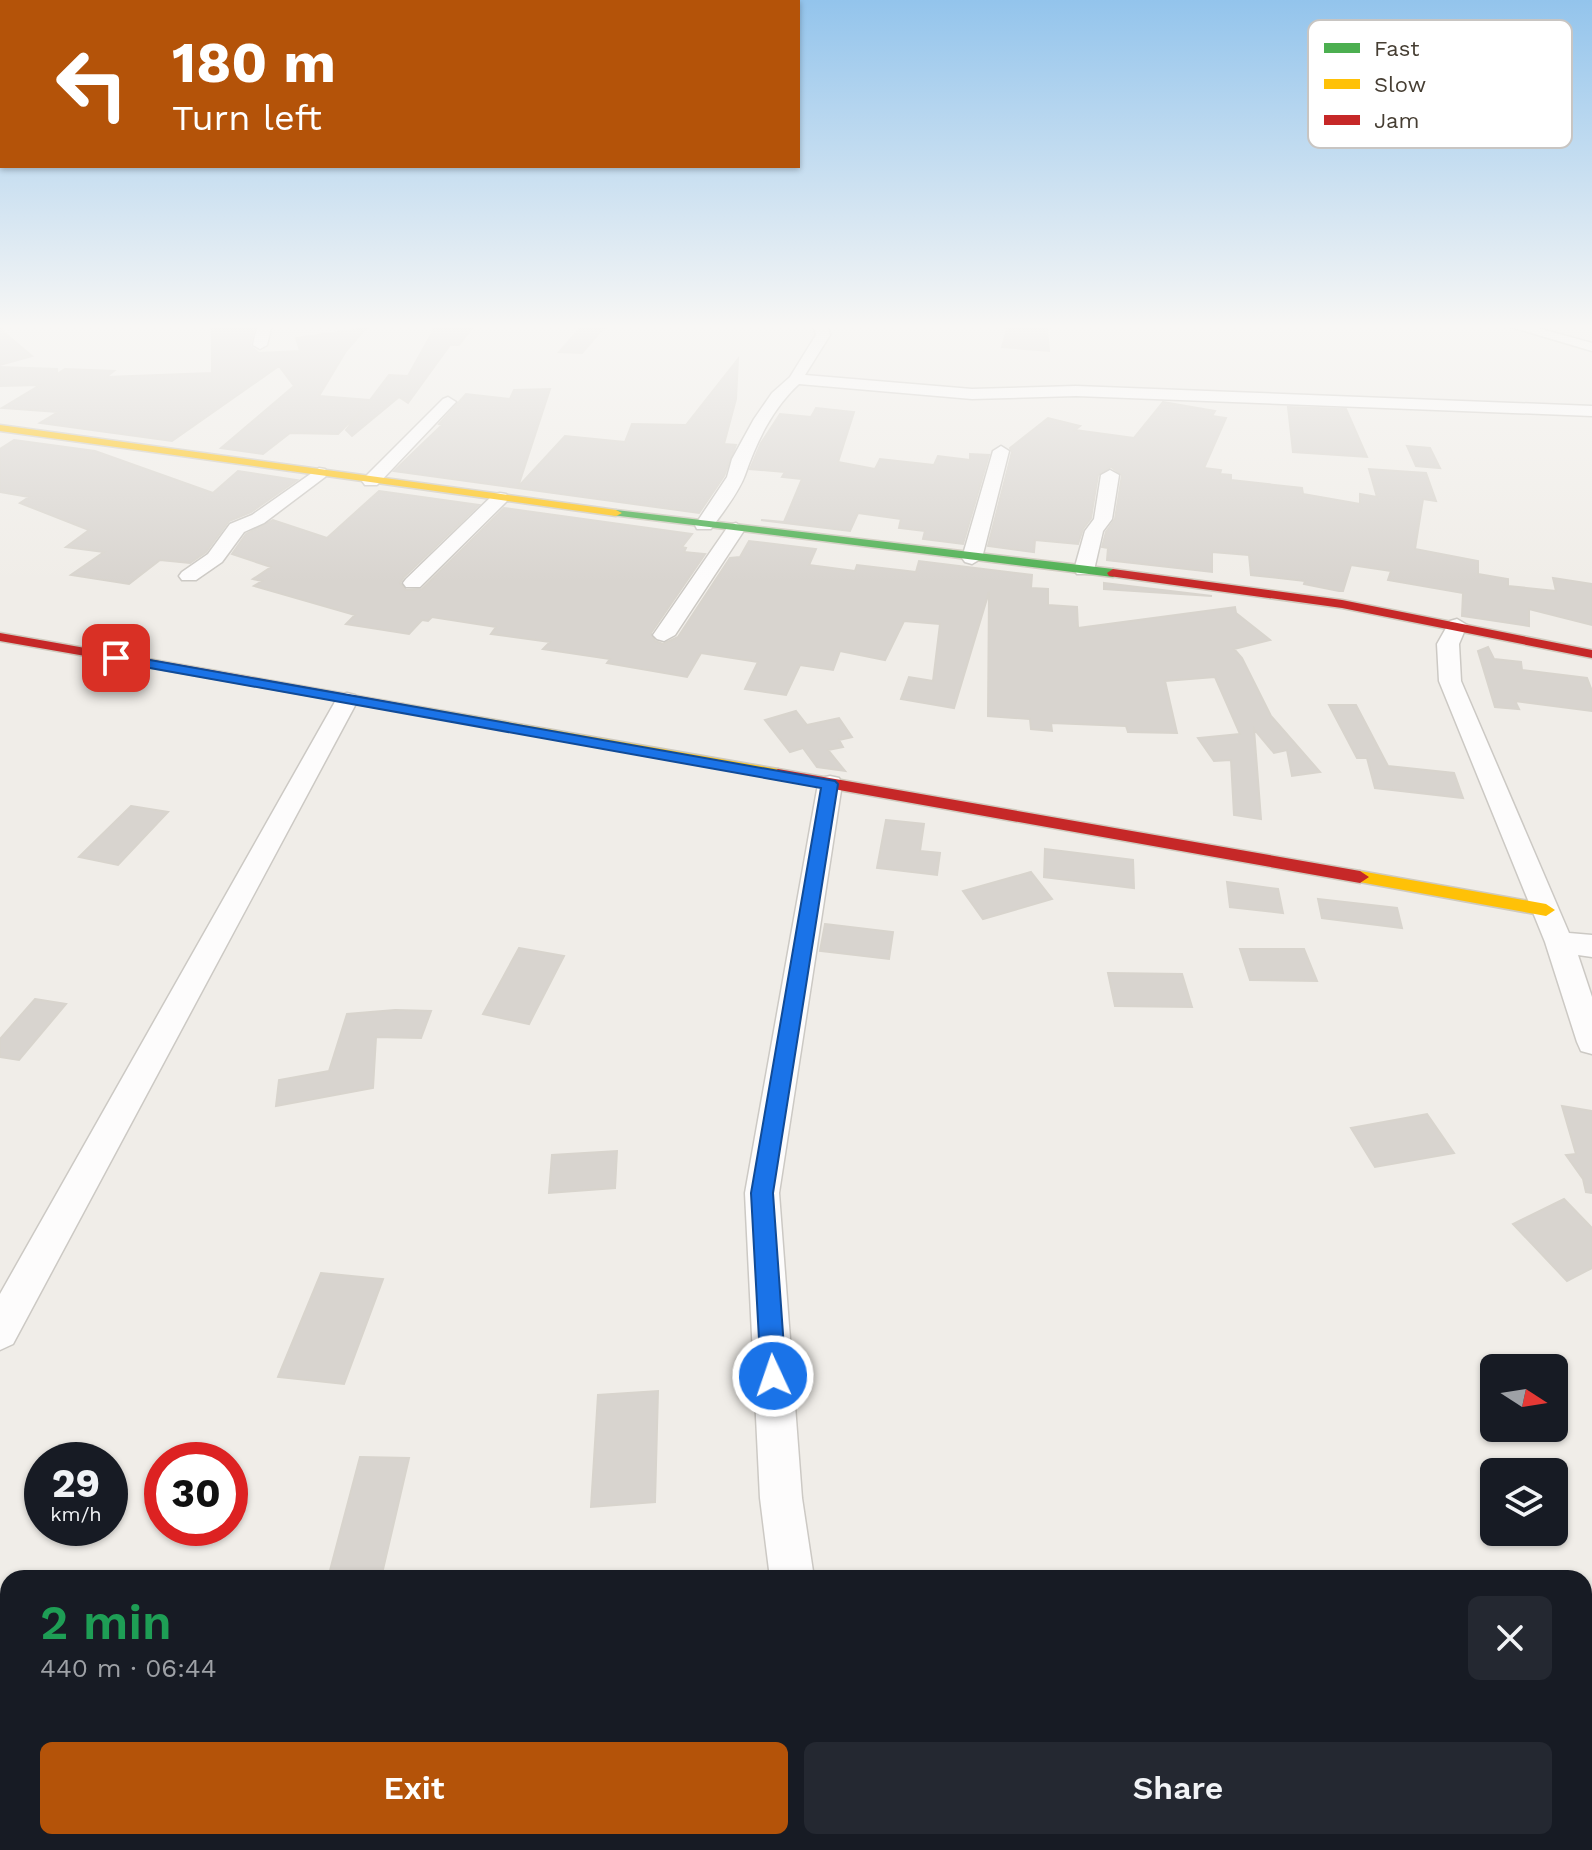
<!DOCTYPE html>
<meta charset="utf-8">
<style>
:root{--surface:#171b24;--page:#242831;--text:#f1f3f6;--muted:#9ea1a6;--accent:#b45309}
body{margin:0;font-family:"Work Sans",sans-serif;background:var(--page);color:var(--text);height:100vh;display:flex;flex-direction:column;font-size:30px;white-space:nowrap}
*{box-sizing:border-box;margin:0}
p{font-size:26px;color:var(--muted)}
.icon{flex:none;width:44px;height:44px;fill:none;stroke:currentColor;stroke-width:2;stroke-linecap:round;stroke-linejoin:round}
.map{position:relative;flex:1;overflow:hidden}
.details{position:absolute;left:0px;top:1570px;width:1592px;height:280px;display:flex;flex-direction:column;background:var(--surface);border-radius:24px 24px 0 0;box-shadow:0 2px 6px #0004}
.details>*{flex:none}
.top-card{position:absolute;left:0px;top:0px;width:800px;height:168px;box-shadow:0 2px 6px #0004;background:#b45309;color:#fff;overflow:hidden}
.needle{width:52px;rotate:102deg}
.controls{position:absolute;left:1480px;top:1354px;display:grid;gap:16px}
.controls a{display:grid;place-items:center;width:88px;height:88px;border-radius:12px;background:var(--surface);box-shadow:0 2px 6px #0004;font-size:40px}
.speed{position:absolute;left:24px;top:1442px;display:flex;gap:16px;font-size:40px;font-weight:700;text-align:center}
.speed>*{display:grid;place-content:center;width:104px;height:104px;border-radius:50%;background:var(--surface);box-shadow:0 2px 6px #0004;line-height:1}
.speed small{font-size:20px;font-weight:400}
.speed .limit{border:12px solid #d22;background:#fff;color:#111}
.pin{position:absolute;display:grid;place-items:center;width:68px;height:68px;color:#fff;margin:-34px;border-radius:16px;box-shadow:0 4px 12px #0006}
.me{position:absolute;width:88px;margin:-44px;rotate:357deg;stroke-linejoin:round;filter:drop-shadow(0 0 6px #0008)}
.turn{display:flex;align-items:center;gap:28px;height:168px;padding:0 40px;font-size:36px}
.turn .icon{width:104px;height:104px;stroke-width:2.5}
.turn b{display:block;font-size:56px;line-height:68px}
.round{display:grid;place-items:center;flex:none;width:84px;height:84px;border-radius:12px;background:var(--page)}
.headline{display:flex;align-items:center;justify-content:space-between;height:136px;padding:0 40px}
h1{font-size:48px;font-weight:600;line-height:60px;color:#1e9e55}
.primary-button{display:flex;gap:16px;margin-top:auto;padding:16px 40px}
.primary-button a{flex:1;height:92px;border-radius:12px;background:var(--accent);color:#fff;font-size:32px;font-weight:600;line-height:92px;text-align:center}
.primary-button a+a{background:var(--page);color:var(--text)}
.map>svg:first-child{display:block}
.building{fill:#d8d4cf;stroke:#d8d4cd;stroke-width:2}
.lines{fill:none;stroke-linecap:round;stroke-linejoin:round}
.street-casing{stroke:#ccc9c4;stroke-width:3}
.fast-casing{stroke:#cfcabe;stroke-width:3}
.slow-casing{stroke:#cfcabe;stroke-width:3}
.jam-casing{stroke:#cfcabe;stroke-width:3}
.street{fill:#fdfcfc;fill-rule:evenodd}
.fast{fill:#4caf50;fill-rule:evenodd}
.slow{fill:#ffc107;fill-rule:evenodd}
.jam{fill:#c62828;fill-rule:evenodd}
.route{fill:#1a73e8;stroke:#114b97;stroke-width:2}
.key{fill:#fff;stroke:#c8c5c2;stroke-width:2}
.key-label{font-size:22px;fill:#463e33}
</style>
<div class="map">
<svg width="1592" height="1850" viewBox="0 0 1592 1850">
<rect width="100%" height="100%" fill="#f0ede8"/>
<!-- building -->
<path class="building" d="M212 324H255L250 346 259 353 300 351 296 338 366 328 346 351 319 396 370 400 389 375 408 376 437 324H475L459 345H450L408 403 399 397 352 436 346 430 362 410 338 434 290 433 263 454 221 448 294 386 279 366 172 441 40 423 58 412 2 408 40 385 0 386V367L57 369V374L65 369 114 371 106 377 212 373Z
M584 324H607L582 353 559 352Z
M1008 326 1047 329 1049 351 1002 347Z
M0 329 32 356 0 365Z
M738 359 736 399 724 444 736 445 724 476 699 513 394 471 442 425 439 424 466 394 510 399 514 390 550 389 518 487 565 436 625 442 632 424 686 425Z
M1163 402 1215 411 1212 416 1226 418 1204 468 1221 470 1220 474 1231 475V480L1302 488 1303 494 1360 504V494L1377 497 1369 469 1426 473 1436 501 1423 499 1415 549 1478 561V574L1508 579V586L1556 591 1553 578 1592 584V625L1529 609V626L1462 616 1463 593 1388 580 1391 571 1351 565 1343 591H1339L1304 584 1305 581 1251 575 1249 555 1212 552V572L1107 560 1108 548 1102 547 1106 532 1115 519 1122 475 1111 467 1098 475 1091 518 1083 529 1078 544 1035 540 1034 552 988 546 1012 452 1010 448 1048 418 1080 426 1075 430 1134 438Z
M1288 407 1346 409 1367 457 1293 452Z
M816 408 854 412 838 462 875 469 880 459 934 465 938 456 970 460V454L989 455 963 544 923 539 925 531 899 528 901 519 858 513 850 531 761 520 784 522 802 479 782 477 785 472 750 469 761 443 780 414 811 417Z
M14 440 95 451 213 493 238 471 297 480 251 512 229 521 206 552 190 563 160 560 129 584 71 575 104 552 66 547 89 530 20 503 29 497 0 492V449Z
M1407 446 1430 448 1440 468 1416 466Z
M379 491 479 505 404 577 400 583 406 590 422 589 504 508 692 534 682 547 686 548 684 552 705 554 651 633 655 641 663 644 678 637 730 558 740 557 749 541 816 549 809 565 855 571 857 565 916 572 919 561 1032 575 1031 588 1048 589V605L1077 607 1078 628 1235 607 1236 613 1270 640 1234 649 1242 658 1271 716 1320 772 1292 776 1287 750 1274 753 1254 729 1261 819 1234 815 1231 760 1214 761 1198 738 1240 734 1215 677 1165 681 1177 733 1128 732 1126 726 1051 723 1052 731 1031 729 1030 719 988 716 989 592 954 708 901 699 909 677 933 681 940 624 904 621 885 660 840 651 833 670 800 665 786 695 745 689 758 662 701 653 687 677 607 663 610 659 543 649 550 642 491 634 496 627 432 617 428 621 422 620 409 634 346 624 355 615 254 586 262 581 253 579 271 567 232 554 246 534 273 520 327 538Z
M1104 583 1212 596 1104 589Z
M1488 647 1494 659 1521 662 1522 670 1587 678 1592 691V711L1515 701 1519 709 1495 707 1478 651Z
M1329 705H1356L1388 766 1454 773 1463 798 1375 788 1367 758H1357Z
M796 711 807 725 839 718 852 737 839 740 843 747 828 750 845 771 817 767 803 748 790 752 765 720Z
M131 806 168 812 118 865 79 857Z
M886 820 924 824 920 851 940 853 937 875 877 868Z
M1045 849 1133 860 1134 888 1044 877Z
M1031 872 1052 899 983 919 963 891Z
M1227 882 1278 889 1283 913 1230 907Z
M1318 899 1397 908 1402 928 1322 918Z
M825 924 893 932 889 959 820 951Z
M519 948 564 956 529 1024 483 1014Z
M1240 949H1304L1317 981 1250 980Z
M1108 973 1182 974 1192 1007 1115 1006Z
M35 999 66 1004 19 1060 0 1057V1039Z
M395 1010 431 1011 421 1038 376 1037 373 1088 276 1106 279 1080 329 1071 347 1014Z
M1562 1106 1592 1111V1193L1586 1192 1583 1179 1566 1155 1576 1154Z
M1427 1114 1454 1153 1375 1167 1351 1128Z
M617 1151 615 1188 549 1193 552 1155Z
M1564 1199 1592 1228V1268L1567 1281 1513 1224Z
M321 1273 383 1279 344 1384 278 1377Z
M658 1391 655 1502 591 1507 598 1395Z
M360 1457 409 1458 381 1578H328Z"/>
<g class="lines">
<!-- street casing -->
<g class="street-casing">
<path id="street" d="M258 324H272L267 345 260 349 253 345Z
M813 324H827L830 335 805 375 972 389 1076 386 1592 406V416L1076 396 972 399 799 384C772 409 757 441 745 475 738 494 722 513 711 529H697L695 525 727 477 732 459 754 419 772 393 790 377 816 335Z
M1501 324H1523L1592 343V351Z
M448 397 456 402 453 405 377 485H365L362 481 365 477 443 399Z
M1001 446 1009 451 982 558 972 564 965 562 962 558 993 451Z
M319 468 325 469 328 473 325 477 264 523 244 532 222 562 196 580H182L179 576 182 572 208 554 230 524 252 515Z
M1110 470 1119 475 1112 519 1103 531 1094 570 1091 574H1077L1074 570 1085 531 1094 519 1101 475Z
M500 493 506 494 509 498 506 502 420 587H406L403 583 406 579 494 494Z
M736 523 745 529 675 635 664 641 657 639 653 635 729 525Z
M1457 619 1467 625 1459 644 1461 681 1569 933 1592 935V957L1578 955 1592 997V1054L1581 1051 1577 1042 1545 942 1439 681 1437 644 1450 621Z
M347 693 355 695 358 700 13 1344 0 1350V1294L336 700 339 695Z
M830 776 839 778 842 784 779 1193 802 1498 814 1578H770L760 1498 745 1193 818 784 821 778Z
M802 1842H852L853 1850H803Z"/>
</g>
<!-- fast casing -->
<g class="fast-casing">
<path id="fast" d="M616 510 1113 569 1119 573 1113 577 612 515 610 513Z"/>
</g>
<!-- slow casing -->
<g class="slow-casing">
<path id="slow" d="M0 425 616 510 622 513 616 516 0 431Z
M403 704 778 769 786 774 778 779 398 711V705Z
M1360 871 1546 904 1555 910 1546 916 1354 881 1351 877 1354 873Z"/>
</g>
<!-- jam casing -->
<g class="jam-casing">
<path id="jam" d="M1113 569 1342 600 1592 650V658L1342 608 1109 576 1107 573Z
M0 633 403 704 410 708 403 712 0 641Z
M778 769 1360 871 1369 877 1360 883 772 778 770 774Z"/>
</g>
<!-- street -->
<use href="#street" class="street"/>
<!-- fast -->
<use href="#fast" class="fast"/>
<!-- slow -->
<use href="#slow" class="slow"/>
<!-- jam -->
<use href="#jam" class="jam"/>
</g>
<!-- sky -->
<linearGradient id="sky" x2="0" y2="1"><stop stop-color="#93c4ec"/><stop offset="0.56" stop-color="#f8f7f5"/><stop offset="1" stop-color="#f8f7f5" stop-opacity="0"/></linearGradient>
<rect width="1592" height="583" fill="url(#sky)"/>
<!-- route -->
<path class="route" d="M116 654 835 781 838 784 773 1193 786 1376 782 1385 773 1389 764 1385 761 1376 751 1193 821 788 111 661 109 658Z"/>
<!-- legend -->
<rect x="1308" y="20" width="264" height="128" rx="12" class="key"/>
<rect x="1324" y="43" width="36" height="10" fill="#4caf50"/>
<rect x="1324" y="79" width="36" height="10" fill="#ffc107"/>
<rect x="1324" y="115" width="36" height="10" fill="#c62828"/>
<g class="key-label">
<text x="1374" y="56">Fast</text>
<text x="1374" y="92">Slow</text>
<text x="1374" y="128">Jam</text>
</g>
</svg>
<div class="controls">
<a><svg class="needle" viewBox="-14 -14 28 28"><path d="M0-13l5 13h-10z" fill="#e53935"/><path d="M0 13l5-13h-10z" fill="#9ea1a6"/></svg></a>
<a><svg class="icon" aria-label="layers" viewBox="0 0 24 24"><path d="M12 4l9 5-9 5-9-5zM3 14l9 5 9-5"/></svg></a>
</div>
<div class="speed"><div>29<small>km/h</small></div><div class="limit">30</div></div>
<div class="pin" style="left:116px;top:658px;background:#d93025"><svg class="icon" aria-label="arrive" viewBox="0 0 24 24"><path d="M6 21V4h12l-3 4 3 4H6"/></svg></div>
<svg class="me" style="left:773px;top:1376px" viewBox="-20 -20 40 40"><circle r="17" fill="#1a73e8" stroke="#fff" stroke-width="3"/><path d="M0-11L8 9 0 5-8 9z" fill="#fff"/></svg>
<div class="top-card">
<div class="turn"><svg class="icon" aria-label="left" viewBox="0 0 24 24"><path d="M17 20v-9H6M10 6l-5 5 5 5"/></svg><div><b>180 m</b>Turn left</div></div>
</div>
<section class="details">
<div class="headline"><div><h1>2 min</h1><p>440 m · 06:44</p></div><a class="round"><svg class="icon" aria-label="close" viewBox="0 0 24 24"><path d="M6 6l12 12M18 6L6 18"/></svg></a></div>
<div class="primary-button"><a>Exit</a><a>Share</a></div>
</section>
</div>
